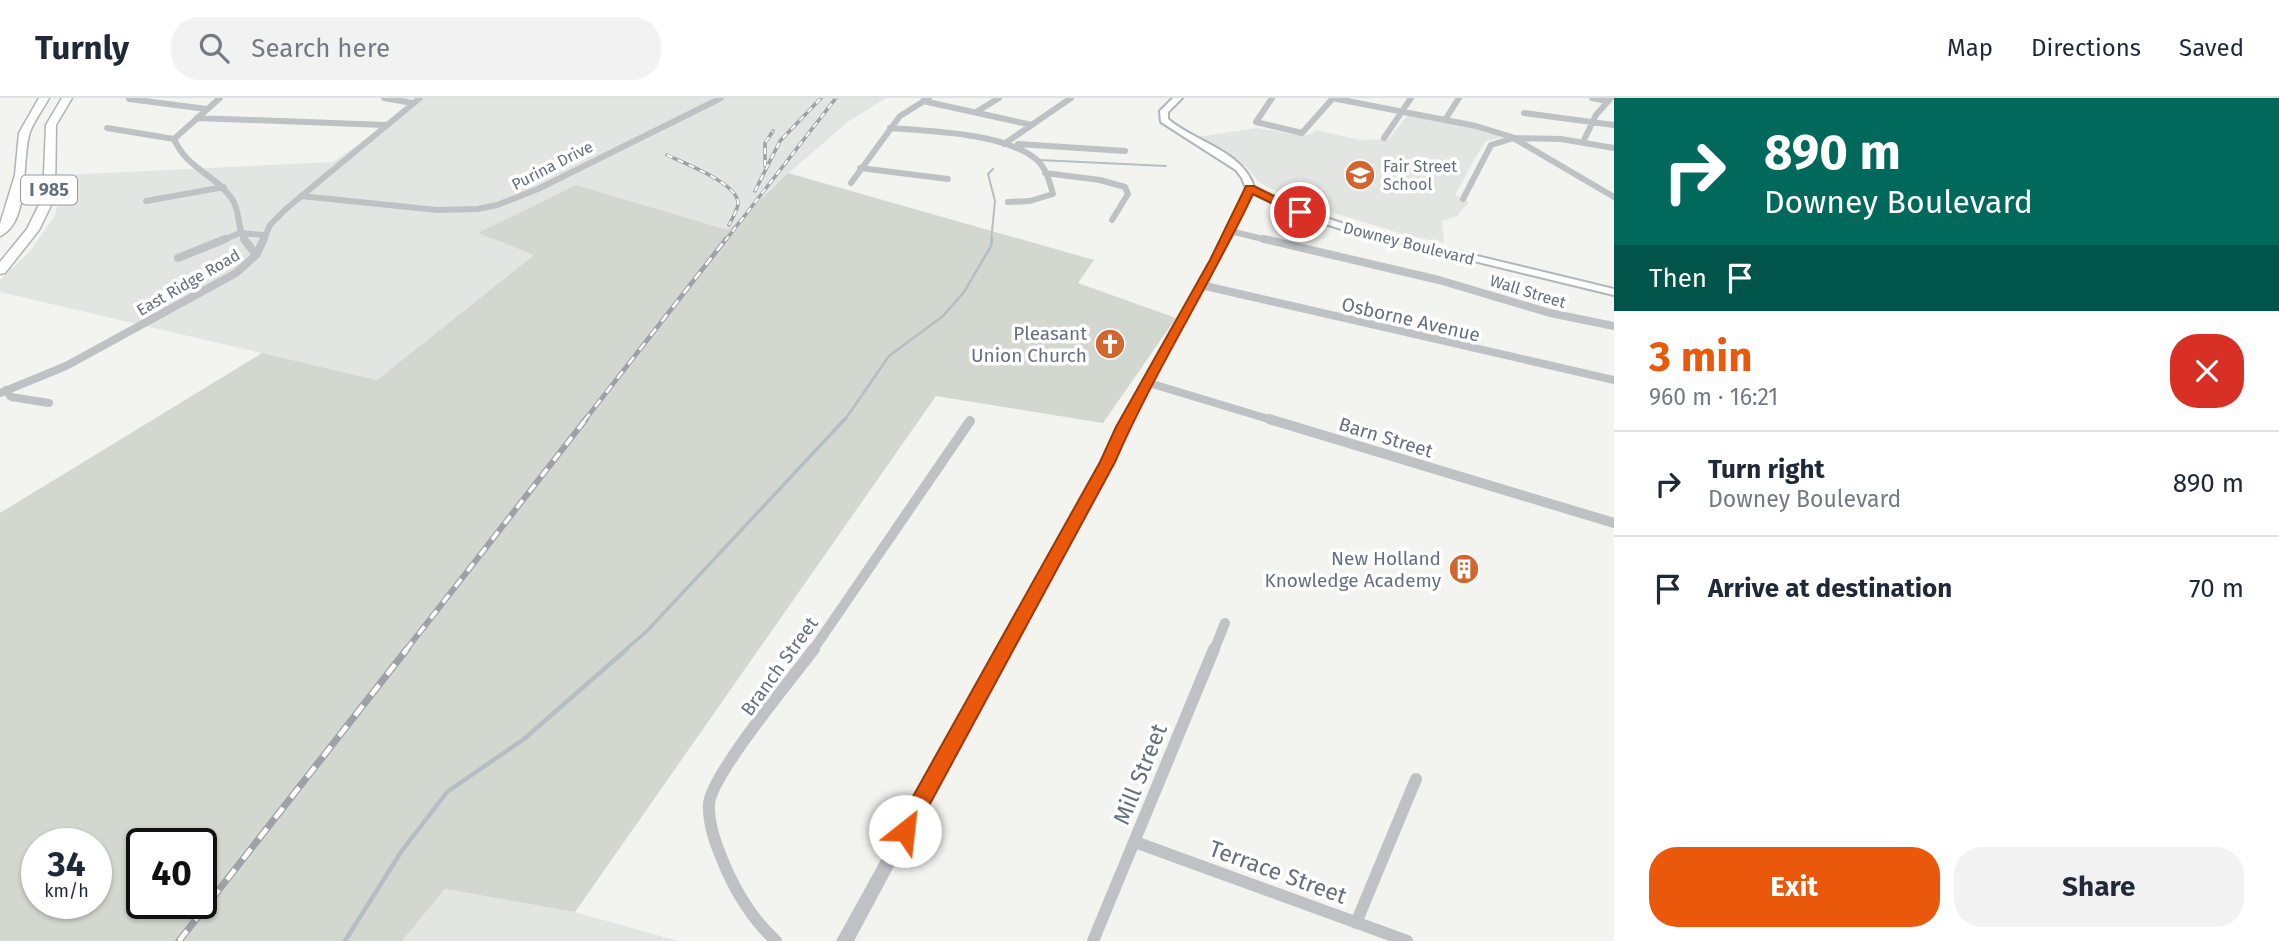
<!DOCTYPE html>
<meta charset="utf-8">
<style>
:root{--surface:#fff;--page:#f2f2f3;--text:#1f2937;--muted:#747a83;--line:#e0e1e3;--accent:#ea580c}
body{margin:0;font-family:"Fira Sans",sans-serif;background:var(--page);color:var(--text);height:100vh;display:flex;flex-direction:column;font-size:26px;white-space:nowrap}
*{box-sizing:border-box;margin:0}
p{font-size:23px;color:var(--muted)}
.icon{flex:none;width:38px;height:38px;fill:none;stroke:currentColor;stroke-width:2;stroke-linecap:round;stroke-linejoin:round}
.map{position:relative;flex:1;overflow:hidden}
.sheet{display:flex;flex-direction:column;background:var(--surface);width:665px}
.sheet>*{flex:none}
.hud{background:#00695c;color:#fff;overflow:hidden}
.speed{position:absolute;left:21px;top:730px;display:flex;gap:14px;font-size:35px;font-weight:700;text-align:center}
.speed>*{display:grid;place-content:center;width:91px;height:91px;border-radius:50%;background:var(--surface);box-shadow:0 2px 5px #0004;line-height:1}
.speed small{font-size:18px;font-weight:400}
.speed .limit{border:4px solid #111;border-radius:10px;background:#fff;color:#111}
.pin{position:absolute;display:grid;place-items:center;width:60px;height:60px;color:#fff;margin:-30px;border:4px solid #fff;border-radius:50%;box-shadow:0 2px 7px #0007}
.me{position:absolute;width:77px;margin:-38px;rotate:29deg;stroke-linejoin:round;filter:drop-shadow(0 0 5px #0008)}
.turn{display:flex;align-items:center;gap:24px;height:147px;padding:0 35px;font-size:32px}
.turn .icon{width:91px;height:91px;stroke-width:2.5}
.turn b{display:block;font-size:49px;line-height:60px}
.then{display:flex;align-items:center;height:66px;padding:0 35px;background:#0003;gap:14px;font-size:26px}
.round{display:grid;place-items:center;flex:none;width:74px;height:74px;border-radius:28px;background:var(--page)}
.headline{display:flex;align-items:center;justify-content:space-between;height:119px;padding:0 35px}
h1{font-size:42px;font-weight:700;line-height:52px;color:var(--accent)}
.primary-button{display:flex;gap:14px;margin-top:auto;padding:14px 35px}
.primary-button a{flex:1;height:80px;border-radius:28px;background:var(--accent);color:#fff;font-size:28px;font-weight:700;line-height:80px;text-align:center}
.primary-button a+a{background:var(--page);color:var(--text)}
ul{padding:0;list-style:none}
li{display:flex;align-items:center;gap:21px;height:105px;padding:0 35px;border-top:2px solid var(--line)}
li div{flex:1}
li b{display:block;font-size:26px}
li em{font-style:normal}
header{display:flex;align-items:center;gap:42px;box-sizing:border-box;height:98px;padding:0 35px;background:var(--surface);border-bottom:2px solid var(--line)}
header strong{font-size:33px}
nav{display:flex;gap:38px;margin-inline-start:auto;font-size:24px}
.search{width:490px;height:63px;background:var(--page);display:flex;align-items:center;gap:18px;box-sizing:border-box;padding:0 24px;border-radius:28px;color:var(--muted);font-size:26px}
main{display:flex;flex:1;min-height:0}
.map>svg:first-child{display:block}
.built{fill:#e3e5e3}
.green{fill:#d2d8cf;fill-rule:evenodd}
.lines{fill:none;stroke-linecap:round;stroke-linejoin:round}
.stream-far3{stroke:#b5bfc3;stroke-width:2}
.stream-far2{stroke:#b5bfc3;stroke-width:2.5}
.stream-far1{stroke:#b5bfc3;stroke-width:3.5}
.stream{stroke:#b5bfc3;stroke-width:4.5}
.secondary-casing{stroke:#b1b5b9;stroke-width:4}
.motorway-casing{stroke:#b1b4b7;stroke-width:3}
.minor-far3{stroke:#bfc1c5;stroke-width:6}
.minor-far2{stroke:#bfc1c5;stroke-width:8}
.minor-far1{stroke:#bfc1c5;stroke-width:10}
.minor{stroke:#bfc1c5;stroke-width:12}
.tertiary{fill:#bfc1c5;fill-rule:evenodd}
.secondary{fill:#fff;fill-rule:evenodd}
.motorway{fill:#fff;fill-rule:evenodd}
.rail-far3-casing{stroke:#9ea2a8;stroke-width:3.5}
.rail-far2-casing{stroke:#9ea2a8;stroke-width:4.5}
.rail-far1-casing{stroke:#9ea2a8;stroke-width:6}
.rail-casing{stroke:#9ea2a8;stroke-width:7}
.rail-far3{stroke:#fff;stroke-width:2;stroke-dasharray:6;stroke-linecap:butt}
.rail-far2{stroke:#fff;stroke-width:2.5;stroke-dasharray:9;stroke-linecap:butt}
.rail-far1{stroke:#fff;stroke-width:3.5;stroke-dasharray:10;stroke-linecap:butt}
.rail{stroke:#fff;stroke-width:4.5;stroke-dasharray:13;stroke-linecap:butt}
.route{fill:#ea580c;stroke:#983908;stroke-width:2}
.labels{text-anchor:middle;stroke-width:7;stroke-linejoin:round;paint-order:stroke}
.far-street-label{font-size:16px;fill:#65707e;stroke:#fff}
.far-poi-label{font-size:16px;fill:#65707e;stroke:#fff;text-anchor:start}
.shield{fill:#fff;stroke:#939ba5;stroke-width:2}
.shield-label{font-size:18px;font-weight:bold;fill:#65707e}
.street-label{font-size:19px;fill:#65707e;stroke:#fff}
.poi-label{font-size:19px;fill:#65707e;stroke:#fff;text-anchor:end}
.near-street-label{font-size:23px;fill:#65707e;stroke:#fff}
</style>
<header>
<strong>Turnly</strong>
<div class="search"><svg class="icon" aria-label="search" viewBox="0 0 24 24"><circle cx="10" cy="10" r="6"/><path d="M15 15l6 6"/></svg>Search here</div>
<nav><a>Map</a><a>Directions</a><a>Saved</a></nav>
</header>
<main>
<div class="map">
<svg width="1614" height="843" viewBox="0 0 1614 843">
<rect width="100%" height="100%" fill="#f3f3ef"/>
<!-- built -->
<path class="built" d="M424 0H886L849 23 770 91 728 132 576 87 479 135 534 157 377 282 0 194V182L31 152 55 117 64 77 333 64Z
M1408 17 1474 30 1503 39 1486 43 1477 57 1455 97 1469 104 1457 118 1442 123 1444 145 1406 137 1308 107 1267 89 1258 83 1248 70 1196 39 1258 30 1297 37H1309L1316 32 1360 42 1388 41Z
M445 791 575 814 678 843H402Z"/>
<!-- green -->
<path class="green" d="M788 75 1094 162 1078 185 1176 220 1103 325 936 298 575 814 445 791 402 843H0V415L262 255 377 282 534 157 478 135 576 87 728 132ZM37 746H96V805H37ZM142 746H201V805H142Z"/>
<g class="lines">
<!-- stream-far3 -->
<path class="stream-far3" d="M1039 62 1166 68
M991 143 995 103 988 76 993 71"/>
<!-- stream-far2 -->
<path class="stream-far2" d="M844 323 889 258 943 218 964 194 991 148 992 141"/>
<!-- stream-far1 -->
<path class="stream-far1" d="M625 552 646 534 845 321"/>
<!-- stream -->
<path class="stream" d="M345 843 401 754 447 694 524 641 627 551"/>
<!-- secondary casing -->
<g class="secondary-casing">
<path id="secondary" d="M1173 0H1182L1168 14V21C1195 44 1243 53 1254 89L1303 112 1344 126 1614 191V197L1338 130 1297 116 1247 93 1242 80 1236 72 1161 24 1160 13Z"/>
</g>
<!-- motorway casing -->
<g class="motorway-casing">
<path id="motorway" d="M39 0H49C43 11 34 23 30 34 21 60 31 125 0 138V126L15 77 19 35Z
M62 0H72L56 27 55 99 39 132 5 175 0 176V164L27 131 43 99 46 27Z"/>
</g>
<!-- minor-far3 -->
<path class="minor-far3" d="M220 0 174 41C187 71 215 76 232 101 241 114 236 130 246 143
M384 0 413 5
M1272 0 1256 24 1302 35 1333 0
M1332 0 1476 28 1515 40 1561 41 1614 50
M1592 0 1606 3
M129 1 207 11
M923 3 1032 27
M976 14 999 0
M1524 15 1614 27
M197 20 385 27
M1445 22 1459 0
M107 30 174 41
M890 30C930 33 1006 35 1037 62 1046 70 1050 85 1053 96L1030 103 1008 104
M1384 40 1411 0
M1515 41 1614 99
M1583 44 1596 17 1611 0
M1004 46 1071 0
M1018 46 1125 53
M860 70 948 81
M1045 75 1100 82 1125 89 1128 96 1112 122
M851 85 900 18 929 0
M301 98 437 112 478 111 497 107 538 91 721 0
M1463 101 1491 47 1514 40
M146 103 224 89
M1230 133 1271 143
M221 143 240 135 264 137
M263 143 270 127 287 110 420 0"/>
<!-- minor-far2 -->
<path class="minor-far2" d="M244 141 256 157
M1264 141 1439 182 1550 215 1614 228
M178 160 225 141
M1201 187 1614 282
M1149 285 1275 323
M6 292 11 299 49 305
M0 295 66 268 236 175 256 157 264 141"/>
<!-- minor-far1 -->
<path class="minor-far1" d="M1269 321 1614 425
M813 552 970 323
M1214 552 1225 525"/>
<!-- minor -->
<path class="minor" d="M1135 744 1407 843
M1356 825 1416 681
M776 843C755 824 739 799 727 773 718 752 708 729 709 706 711 677 793 579 814 551
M1093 843 1214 551"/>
<!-- tertiary -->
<path class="tertiary" d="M1247 89 1254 91 1219 162 854 843H836L1101 364 1117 329 1211 162Z"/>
<!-- secondary -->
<use href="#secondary" class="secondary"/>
<!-- motorway -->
<use href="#motorway" class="motorway"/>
<!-- rail-far3 casing -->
<g class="rail-far3-casing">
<path id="rail-far3" d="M667 57C683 65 740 86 738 106 737 113 732 121 729 127
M765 68V45L773 33
M755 93 780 43 821 0
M725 143 836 0"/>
</g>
<!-- rail-far2 casing -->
<g class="rail-far2-casing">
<path id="rail-far2" d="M584 323 726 141"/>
</g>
<!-- rail-far1 casing -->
<g class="rail-far1-casing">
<path id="rail-far1" d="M406 552 586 321"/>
</g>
<!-- rail casing -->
<g class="rail-casing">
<path id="rail" d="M179 843 407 551"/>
</g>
<!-- rail-far3 -->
<use href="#rail-far3" class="rail-far3"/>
<!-- rail-far2 -->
<use href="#rail-far2" class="rail-far2"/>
<!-- rail-far1 -->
<use href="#rail-far1" class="rail-far1"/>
<!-- rail -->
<use href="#rail" class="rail"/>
</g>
<!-- route -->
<path class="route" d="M1246 88H1254L1305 114 1296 117 1253 96C1210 187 1155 272 1115 364L912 739 905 742 897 739 894 733 897 727 1100 364 1116 329 1210 162Z"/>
<!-- icons -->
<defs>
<g id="school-disc" transform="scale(1.575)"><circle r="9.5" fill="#d26631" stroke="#fff"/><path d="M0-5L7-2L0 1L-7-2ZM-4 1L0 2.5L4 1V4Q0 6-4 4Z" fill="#fff"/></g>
<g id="church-disc" transform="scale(1.575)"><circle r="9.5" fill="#d26631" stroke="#fff"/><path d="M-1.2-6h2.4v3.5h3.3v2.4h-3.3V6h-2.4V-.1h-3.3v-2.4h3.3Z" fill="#fff"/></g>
<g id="building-disc" transform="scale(1.575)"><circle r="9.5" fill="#d26631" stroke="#fff"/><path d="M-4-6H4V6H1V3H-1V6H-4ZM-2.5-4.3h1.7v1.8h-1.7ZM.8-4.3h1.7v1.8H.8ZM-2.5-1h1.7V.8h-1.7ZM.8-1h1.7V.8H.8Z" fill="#fff"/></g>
</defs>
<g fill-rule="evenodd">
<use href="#school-disc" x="1360" y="77"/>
<use href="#church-disc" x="1110" y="246"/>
<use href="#building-disc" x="1464" y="471"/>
</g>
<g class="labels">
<!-- far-street labels -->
<g class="far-street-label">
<text transform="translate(552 67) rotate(-27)" y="6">Purina Drive</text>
<text transform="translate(1409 145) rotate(14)" y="6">Downey Boulevard</text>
<text transform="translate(188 184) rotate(-30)" y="6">East Ridge Road</text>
<text transform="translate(1528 193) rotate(17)" y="6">Wall Street</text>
</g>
<!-- far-poi labels -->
<g class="far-poi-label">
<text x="1383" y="74">Fair Street<tspan x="1383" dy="18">School</tspan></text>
</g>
<!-- shield labels -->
<rect class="shield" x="21" y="77.5" width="56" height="29" rx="5"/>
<g class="shield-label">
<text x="49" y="98">I 985</text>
</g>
<!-- street labels -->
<g class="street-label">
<text transform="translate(1411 221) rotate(13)" y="7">Osborne Avenue</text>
<text transform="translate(1386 339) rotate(17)" y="7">Barn Street</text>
<text transform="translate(779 568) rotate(-54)" y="7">Branch Street</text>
</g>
<!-- poi labels -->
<g class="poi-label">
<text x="1087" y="242">Pleasant<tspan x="1087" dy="22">Union Church</tspan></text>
<text x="1441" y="467">New Holland<tspan x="1441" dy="22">Knowledge Academy</tspan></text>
</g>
<!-- near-street labels -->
<g class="near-street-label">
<text transform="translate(1140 676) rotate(-68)" y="8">Mill Street</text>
<text transform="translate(1278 774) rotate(20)" y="8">Terrace Street</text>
</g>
</g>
</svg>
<div class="speed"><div>34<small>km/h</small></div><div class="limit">40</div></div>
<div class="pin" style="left:1300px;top:114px;background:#d93025"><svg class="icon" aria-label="arrive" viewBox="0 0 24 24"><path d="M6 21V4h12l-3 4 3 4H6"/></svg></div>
<svg class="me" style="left:905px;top:733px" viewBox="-20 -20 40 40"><circle r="19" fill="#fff"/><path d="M0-13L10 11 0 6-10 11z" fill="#ea580c"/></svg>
</div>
<section class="sheet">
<div class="hud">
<div class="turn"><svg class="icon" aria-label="right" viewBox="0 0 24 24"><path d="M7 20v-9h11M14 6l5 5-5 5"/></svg><div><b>890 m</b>Downey Boulevard</div></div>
<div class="then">Then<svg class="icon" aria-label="arrive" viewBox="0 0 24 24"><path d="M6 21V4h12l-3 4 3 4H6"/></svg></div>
</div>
<div class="headline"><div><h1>3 min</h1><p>960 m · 16:21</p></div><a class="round" style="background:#d93025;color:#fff"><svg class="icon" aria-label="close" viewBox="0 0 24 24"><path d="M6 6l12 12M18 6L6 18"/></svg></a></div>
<ul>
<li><svg class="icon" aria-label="right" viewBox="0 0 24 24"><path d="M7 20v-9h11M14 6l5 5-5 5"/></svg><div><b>Turn right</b><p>Downey Boulevard</p></div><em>890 m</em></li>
<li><svg class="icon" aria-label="arrive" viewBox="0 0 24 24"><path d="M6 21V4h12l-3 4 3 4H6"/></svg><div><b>Arrive at destination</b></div><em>70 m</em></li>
</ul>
<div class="primary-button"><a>Exit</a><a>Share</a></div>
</section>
</main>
